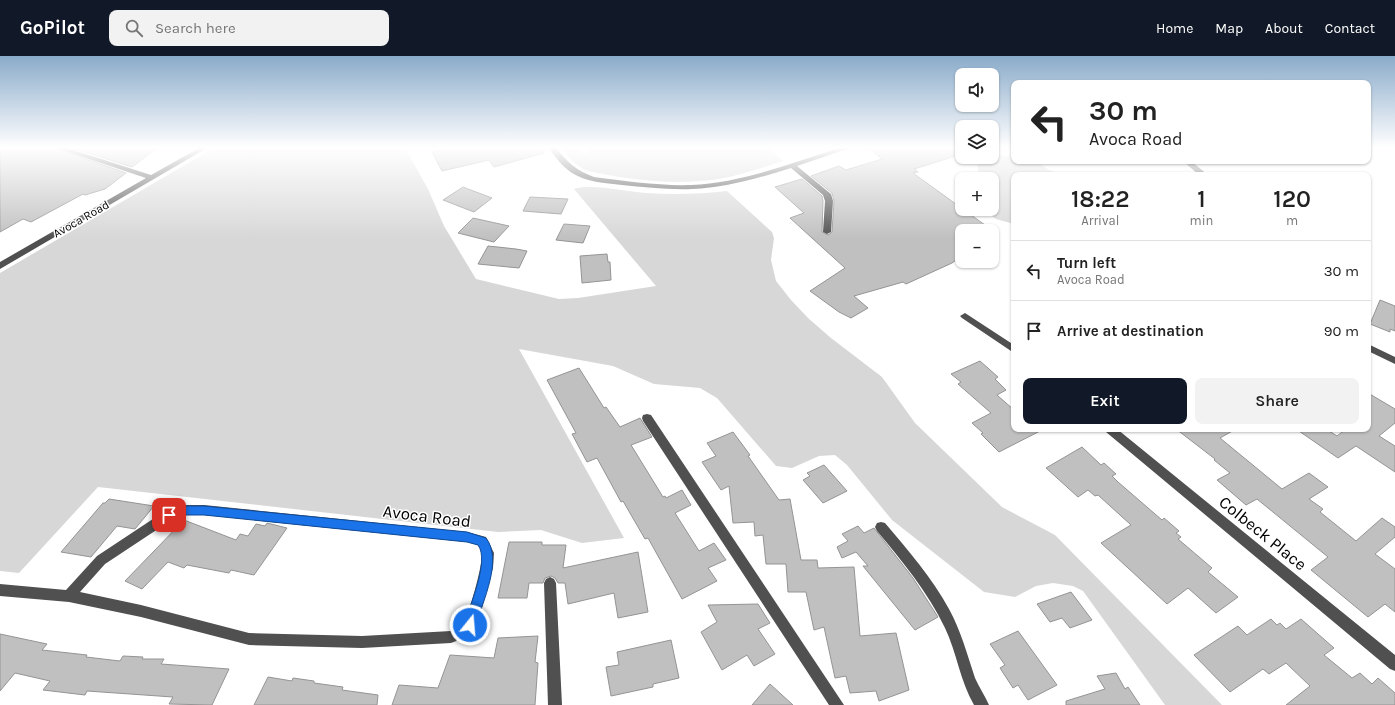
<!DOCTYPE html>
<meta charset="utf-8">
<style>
:root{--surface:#fff;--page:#f2f2f2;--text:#222;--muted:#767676;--line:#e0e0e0;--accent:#111827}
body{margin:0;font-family:Karla,sans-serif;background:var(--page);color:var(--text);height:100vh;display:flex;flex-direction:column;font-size:15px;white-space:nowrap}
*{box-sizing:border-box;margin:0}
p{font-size:13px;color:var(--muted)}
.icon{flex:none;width:22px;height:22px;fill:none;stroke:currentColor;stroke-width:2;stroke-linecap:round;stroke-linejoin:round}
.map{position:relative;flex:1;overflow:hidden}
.drawer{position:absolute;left:1011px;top:116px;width:360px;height:260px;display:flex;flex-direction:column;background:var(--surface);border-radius:8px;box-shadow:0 1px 3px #0004}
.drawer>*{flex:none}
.top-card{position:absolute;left:1011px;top:24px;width:360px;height:84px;border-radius:8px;box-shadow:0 1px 3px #0004;background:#fff;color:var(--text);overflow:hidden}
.controls{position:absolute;left:955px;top:12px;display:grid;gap:8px}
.controls a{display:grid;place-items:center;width:44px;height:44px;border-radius:8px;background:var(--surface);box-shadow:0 1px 3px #0004;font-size:20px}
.pin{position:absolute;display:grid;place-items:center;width:34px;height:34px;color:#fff;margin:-17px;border-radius:8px;box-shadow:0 2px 6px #0006}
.me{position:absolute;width:44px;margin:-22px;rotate:17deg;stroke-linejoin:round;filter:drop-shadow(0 0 3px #0008)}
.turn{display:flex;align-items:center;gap:14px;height:84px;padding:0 12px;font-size:18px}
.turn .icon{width:52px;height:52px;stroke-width:2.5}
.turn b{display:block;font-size:28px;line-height:34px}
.eta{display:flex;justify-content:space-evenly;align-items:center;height:68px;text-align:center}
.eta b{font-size:24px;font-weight:600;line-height:28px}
.action{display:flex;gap:8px;margin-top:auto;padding:8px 12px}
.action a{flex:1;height:46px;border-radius:8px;background:var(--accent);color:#fff;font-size:16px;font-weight:600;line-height:46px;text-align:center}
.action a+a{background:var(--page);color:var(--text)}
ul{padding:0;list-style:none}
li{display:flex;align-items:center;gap:12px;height:60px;padding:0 12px;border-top:1px solid var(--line)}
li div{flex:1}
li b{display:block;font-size:15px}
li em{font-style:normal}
header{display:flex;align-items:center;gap:24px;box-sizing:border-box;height:56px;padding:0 20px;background:var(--accent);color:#fff}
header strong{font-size:19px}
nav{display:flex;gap:22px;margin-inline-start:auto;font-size:14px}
.search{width:280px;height:36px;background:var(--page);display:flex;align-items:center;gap:10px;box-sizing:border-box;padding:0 14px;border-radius:8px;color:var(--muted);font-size:15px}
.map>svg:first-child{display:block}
.green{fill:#d7d7d7}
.building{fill:#c0c0c0;stroke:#949494}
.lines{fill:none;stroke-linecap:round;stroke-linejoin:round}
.minor{fill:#505050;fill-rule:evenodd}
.route{fill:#1a73e8;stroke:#114b97}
.labels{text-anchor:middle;stroke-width:3;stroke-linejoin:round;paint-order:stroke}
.far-street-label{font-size:12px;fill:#000;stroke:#fff}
.near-street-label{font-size:17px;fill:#000;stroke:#fff}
</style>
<header>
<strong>GoPilot</strong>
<div class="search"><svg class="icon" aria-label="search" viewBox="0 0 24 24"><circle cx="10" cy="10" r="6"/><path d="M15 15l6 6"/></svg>Search here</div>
<nav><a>Home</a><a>Map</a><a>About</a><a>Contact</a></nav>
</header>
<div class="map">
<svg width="1395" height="649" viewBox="0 0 1395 649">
<rect width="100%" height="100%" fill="#fff"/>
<!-- green -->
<path class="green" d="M214 92H405L428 133 444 170 476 223 559 243 578 242 656 230 574 133C590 127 628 136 647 137 674 139 701 138 727 135L772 176 774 182 771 204 776 225 791 244 808 262 831 282 882 321 915 367 1002 451 1055 479 1222 649H1165L1083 535 1073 530 1053 527 1036 530 1015 541 984 536 892 464 847 409 835 399 819 400 792 412 776 410 717 342 700 332 654 328 613 310 519 293 624 482 582 487 541 474 498 476 98 431 19 517 0 515V217Z
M562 92H579L585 98 588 92H769L783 105C767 110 750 116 733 120 687 131 634 125 588 115 575 110 570 103 562 92Z
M992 98 1014 101V105H1036L1049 114 1063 119H1014V168L996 163 982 153H992V123H979L977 101H992Z"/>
<!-- building -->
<path class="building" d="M0 92H55L126 117 105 133 85 139 83 138 31 166 23 163 0 176Z
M72 92H157L132 111Z
M448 92H543L544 97 494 111 489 104 442 115 432 96Z
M869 92H962V98L914 113 918 116 913 117 996 177 992 180V175H962V200L952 207 906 228 903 226 854 240 868 252 851 262 839 256 810 235 845 212 790 162 804 157 775 131 802 123 822 140 823 145 822 176 828 179 832 176 834 145 832 137 811 120 839 110 846 114 882 103Z
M463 131 492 142 474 156 443 144Z
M530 141 568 143 561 158 523 155Z
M473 162 509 170 494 186 458 177Z
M564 168 590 170 583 187 556 184Z
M488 190 516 193 527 195 519 212 478 208Z
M607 198 608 206H610L611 224 582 227 580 200Z
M1380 244 1395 250V275L1390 273V276L1370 268Z
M980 305 998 321 995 323 1006 334 997 339 1014 354V373H1044L999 396 981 378 983 377 972 367 991 357 958 328 961 326 951 318Z
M579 312 604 352 606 351 620 371 640 362 652 381 631 389 663 441 665 440 666 442 682 434 691 449 675 457 699 495 714 487 726 504 708 512 717 525 682 543 648 482 645 483 623 445 621 446 597 402 587 406 572 378 576 377 547 324Z
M1368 337 1395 353V367L1379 380 1395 390V416L1356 390 1338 402 1296 373H1326L1337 380 1346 373H1368Z
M1176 373H1236L1220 382 1282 433 1309 417 1328 431 1309 443 1323 453 1320 456 1356 485 1382 462 1395 471V481L1375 498 1395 513V556L1385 548 1368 561 1311 514 1328 501 1257 443 1246 449 1217 424 1230 417 1214 404 1215 403Z
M733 376 750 399 748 400 779 444 790 443 801 504H817L818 512 854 511 860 580 896 577 909 634 879 645 876 635 850 637 846 620 835 622 824 571 814 574 806 536H788L786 508H766L763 479 755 480 754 466 733 467 729 430 721 434 702 406 716 400 707 387Z
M1082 391 1101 409 1104 407 1116 418 1112 420 1118 426 1162 464 1164 462 1179 475 1176 477 1181 481 1178 483 1212 512 1208 516 1238 541 1216 557 1188 532 1167 548 1101 487 1131 469 1098 439 1095 440 1088 434 1078 441 1046 412Z
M824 409 847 435 823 447 803 424 810 420 807 417Z
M109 443 154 450 135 473 117 470 91 501 61 496 103 447H105Z
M184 464 236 484 240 478 248 480 256 468 265 470 267 467 287 472 254 519 231 514 229 517 187 509 184 512 168 506 142 533 125 525Z
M858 470 864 477 874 472 913 522 938 561 915 574 863 510H868L856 496 842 502 837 491 848 485 842 478Z
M509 486H542V489H566L563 512 638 496 648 556 618 562 614 537 568 548 565 527H558L555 522 551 520 545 522 543 527H529L527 542H498Z
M1071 536 1092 564 1070 572 1062 562 1050 566 1037 548Z
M758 548 770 567 758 573 775 598 754 610 747 599 722 614 701 576 717 566 708 549Z
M1271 563 1277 569 1280 567 1286 573 1301 563 1334 592 1324 599 1352 622 1360 617 1372 628 1378 622 1395 637V649H1286L1310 630 1286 607 1269 618 1263 613 1230 636 1194 599 1238 570 1247 579Z
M1018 575 1057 629 1028 644 1018 629 1013 632 1000 612 1005 609 990 588Z
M0 578 47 588 42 594 87 599 86 601 120 605 123 600 143 601 142 603H164L161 608 229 613 212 649 169 648 173 641 87 635 85 639 43 634 50 625 15 617 0 635Z
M538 580 535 606 538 607 535 649H392L399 629 438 632 450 599 494 602 498 582Z
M671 584 679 622 653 628V631L611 640 606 611 619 609 617 596Z
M1116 617 1125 633 1128 631 1140 649H1066V645L1105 633 1097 620Z
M268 621 292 625 293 622 314 625V627L343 631 342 634 378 639 377 649H254Z
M770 628 793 649H752Z"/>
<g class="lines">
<!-- minor -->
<path class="minor" d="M56 92H67L151 119 199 92H207L0 213V206L146 122Z
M549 92H556C567 106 577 115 594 121 626 125 659 130 691 129 742 127 791 107 839 92H850L797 110 831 138 833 145 831 176 827 178 823 176 825 145 823 139 791 112C759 122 725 132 692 133 668 134 645 131 622 129 604 127 587 126 572 117 562 110 555 101 549 92Z
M1183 105H1191L1208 119H1199Z
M965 257 1014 289V297L962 262 960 260Z
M1368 288 1395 301V308L1368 295Z
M647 358 651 359 844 649H829L643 365 642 362 643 359Z
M1105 373H1117L1395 599V615L1390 613 1106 376Z
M183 449H204L467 476 486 481 494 497 493 512 477 569 475 573 467 581 451 587 362 592 249 589 141 561 69 546 0 540V528L66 534 97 500 165 455ZM183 459H204L467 486 478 489C480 492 482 495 482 498 483 507 469 559 464 566 460 571 456 573 451 575L362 580 249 577 141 549 80 536 105 508 173 463Z
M881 466 885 467C908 494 932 522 949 553 961 575 967 598 975 622 979 631 985 640 989 649H974C960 625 957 597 945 572 928 536 902 505 877 475L875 471 877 467Z
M550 521 554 523 556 527 562 649H548L544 527 546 523Z"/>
</g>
<!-- sky -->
<linearGradient id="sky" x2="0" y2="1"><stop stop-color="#8aabca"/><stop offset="0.5" stop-color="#fff"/><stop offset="1" stop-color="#fff" stop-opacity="0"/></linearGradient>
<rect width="1395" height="183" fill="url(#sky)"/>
<!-- route -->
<path class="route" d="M182 450H204L467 476 486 482C503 504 483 544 476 569L474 573 470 575 465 573 464 569C469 551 490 505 478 489L467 486 204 459H182L169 463 165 462 163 459 165 456Z"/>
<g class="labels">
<!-- far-street labels -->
<g class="far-street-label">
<text transform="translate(81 163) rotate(-30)" y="4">Avoca Road</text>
</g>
<!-- near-street labels -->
<g class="near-street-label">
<text transform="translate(427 460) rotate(7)" y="6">Avoca Road</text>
<text transform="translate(1263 477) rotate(39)" y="6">Colbeck Place</text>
</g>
</g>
</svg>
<div class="controls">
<a><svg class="icon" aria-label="sound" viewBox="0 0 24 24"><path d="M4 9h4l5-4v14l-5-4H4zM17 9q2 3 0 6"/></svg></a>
<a><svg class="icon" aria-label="layers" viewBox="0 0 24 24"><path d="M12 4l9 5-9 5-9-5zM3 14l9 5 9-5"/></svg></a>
<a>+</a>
<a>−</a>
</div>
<div class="pin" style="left:169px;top:459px;background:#d93025"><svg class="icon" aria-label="arrive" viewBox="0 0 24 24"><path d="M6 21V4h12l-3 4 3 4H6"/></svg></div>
<svg class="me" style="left:470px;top:569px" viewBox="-20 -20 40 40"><circle r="17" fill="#1a73e8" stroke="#fff" stroke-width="3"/><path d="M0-11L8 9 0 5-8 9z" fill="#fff"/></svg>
<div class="top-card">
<div class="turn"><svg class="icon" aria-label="left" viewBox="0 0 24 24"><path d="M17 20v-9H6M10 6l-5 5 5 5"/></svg><div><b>30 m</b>Avoca Road</div></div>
</div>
<section class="drawer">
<div class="eta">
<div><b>18:22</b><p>Arrival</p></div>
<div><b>1</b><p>min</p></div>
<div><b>120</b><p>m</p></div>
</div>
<ul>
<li><svg class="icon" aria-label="left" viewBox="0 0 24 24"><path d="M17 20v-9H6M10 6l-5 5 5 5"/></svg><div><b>Turn left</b><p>Avoca Road</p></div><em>30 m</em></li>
<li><svg class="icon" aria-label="arrive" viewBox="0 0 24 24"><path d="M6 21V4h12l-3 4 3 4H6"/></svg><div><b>Arrive at destination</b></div><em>90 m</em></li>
</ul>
<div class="action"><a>Exit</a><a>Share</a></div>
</section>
</div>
